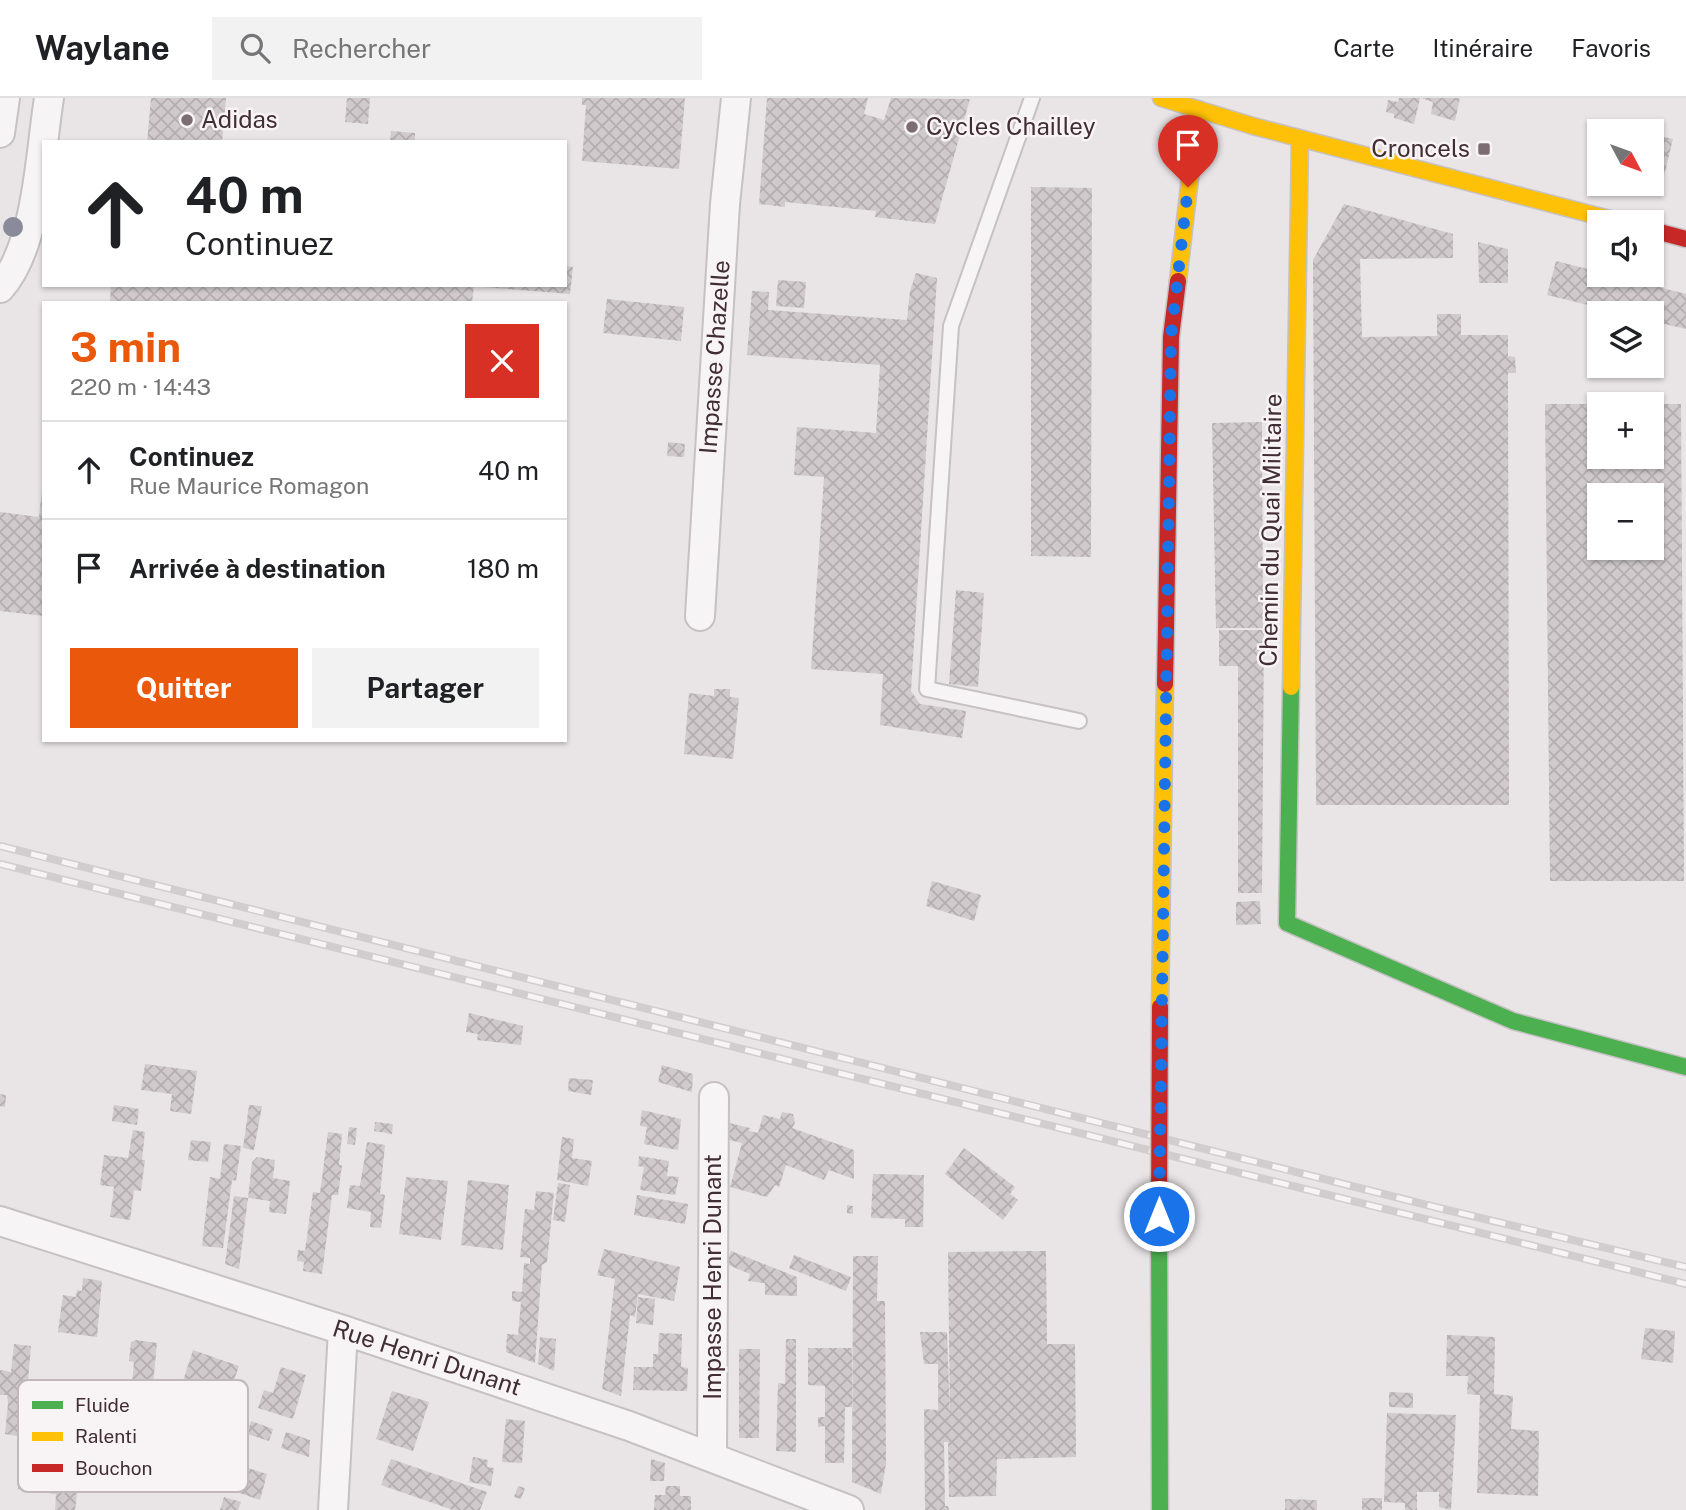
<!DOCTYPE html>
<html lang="fr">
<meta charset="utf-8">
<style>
:root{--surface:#fff;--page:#f2f2f2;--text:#202124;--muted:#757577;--line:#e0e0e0;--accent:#ea580c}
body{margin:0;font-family:"Public Sans",sans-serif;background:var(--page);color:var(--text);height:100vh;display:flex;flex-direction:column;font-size:26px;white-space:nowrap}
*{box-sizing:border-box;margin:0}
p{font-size:23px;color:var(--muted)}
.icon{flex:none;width:38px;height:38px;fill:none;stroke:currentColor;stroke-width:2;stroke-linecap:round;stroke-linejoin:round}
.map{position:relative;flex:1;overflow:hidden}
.drawer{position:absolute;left:42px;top:203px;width:525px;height:441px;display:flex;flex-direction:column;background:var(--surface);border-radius:0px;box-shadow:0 2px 5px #0004}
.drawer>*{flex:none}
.banner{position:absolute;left:42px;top:42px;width:525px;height:147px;border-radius:0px;box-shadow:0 2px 5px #0004;background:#fff;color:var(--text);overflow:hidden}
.needle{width:46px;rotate:131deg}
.fabs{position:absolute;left:1587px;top:21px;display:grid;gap:14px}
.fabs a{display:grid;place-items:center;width:77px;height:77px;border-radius:0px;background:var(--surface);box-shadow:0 2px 5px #0004;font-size:35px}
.pin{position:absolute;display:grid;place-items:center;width:60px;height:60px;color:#fff;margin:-72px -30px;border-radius:50% 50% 50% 0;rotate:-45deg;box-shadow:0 0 7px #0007}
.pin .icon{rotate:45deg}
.me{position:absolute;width:77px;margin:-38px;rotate:0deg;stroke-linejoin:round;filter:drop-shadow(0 0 5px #0008)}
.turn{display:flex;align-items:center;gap:24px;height:147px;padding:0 28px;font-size:32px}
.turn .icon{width:91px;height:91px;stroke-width:2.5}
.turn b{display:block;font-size:49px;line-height:60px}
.round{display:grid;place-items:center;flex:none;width:74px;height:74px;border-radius:0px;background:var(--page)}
.headline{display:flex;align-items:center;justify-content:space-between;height:119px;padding:0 28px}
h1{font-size:42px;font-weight:700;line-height:52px;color:var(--accent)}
.primary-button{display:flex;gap:14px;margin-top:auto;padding:14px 28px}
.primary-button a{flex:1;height:80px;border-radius:0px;background:var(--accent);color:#fff;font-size:28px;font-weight:700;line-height:80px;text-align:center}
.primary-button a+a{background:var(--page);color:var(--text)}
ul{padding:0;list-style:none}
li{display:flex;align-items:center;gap:21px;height:98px;padding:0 28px;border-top:2px solid var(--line)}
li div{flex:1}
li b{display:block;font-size:26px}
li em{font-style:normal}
header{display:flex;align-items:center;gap:42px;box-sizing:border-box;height:98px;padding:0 35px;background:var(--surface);border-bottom:2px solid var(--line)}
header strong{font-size:33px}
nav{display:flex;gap:38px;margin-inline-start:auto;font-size:24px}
.search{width:490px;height:63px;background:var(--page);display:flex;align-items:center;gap:18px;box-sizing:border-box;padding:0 24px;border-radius:0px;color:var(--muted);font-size:26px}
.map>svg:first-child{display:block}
.building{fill:url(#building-cross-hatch);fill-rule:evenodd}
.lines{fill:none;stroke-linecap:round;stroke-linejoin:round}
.lane-casing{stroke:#c6c1c3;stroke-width:18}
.street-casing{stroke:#c6c1c3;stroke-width:32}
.fast-casing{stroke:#c6c1c3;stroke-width:19}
.slow-casing{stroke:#c6c1c3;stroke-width:19}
.jam-casing{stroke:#c6c1c3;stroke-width:19}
.lane{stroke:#f6f4f4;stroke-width:14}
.street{stroke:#f6f4f4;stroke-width:28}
.fast{stroke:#4caf50;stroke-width:16}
.slow{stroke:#ffc107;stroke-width:16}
.jam{stroke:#c62828;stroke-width:16}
.rail-casing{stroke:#d1cdcf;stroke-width:8}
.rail{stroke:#f8f3f5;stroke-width:5;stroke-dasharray:16;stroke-linecap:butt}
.jam-bridge-casing{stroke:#c6c1c3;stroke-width:19;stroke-linecap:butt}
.jam-bridge{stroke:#c62828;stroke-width:16}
.tree{fill:#898b9a}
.route{stroke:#1a73e8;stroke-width:12;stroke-dasharray:0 21.6}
.poi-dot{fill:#7c6d72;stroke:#f8f3f5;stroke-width:2.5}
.labels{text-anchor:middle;stroke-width:5;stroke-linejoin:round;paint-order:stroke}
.poi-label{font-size:24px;fill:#412d34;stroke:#f8f3f5;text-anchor:start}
.street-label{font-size:24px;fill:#412d34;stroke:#f8f3f5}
.key{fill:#f8f3f5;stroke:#c1b8bb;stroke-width:2}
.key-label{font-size:19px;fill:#412d34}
</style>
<header>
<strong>Waylane</strong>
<div class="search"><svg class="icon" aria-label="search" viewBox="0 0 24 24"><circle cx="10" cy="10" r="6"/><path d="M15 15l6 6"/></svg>Rechercher</div>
<nav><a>Carte</a><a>Itinéraire</a><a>Favoris</a></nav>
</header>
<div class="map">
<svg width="1686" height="1412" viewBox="0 0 1686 1412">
<defs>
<pattern id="building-cross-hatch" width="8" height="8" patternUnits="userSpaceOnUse" patternTransform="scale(1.75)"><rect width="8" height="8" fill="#d0cacd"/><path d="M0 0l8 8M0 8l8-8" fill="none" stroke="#b4aeb1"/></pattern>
</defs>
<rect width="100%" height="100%" fill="#e9e4e6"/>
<!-- building -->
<path class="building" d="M151 0H226L222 44H147Z
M347 0H370L368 26 345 24Z
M582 0H685L679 71 582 63 586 7H582Z
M767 0H868L864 16 884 22 891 0 970 1 935 126 875 119 876 113 785 104V109L759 106Z
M1399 0H1420L1414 26 1394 20V16L1386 14 1388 2 1398 4Z
M1421 0H1460L1455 23 1431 16 1433 4Z
M391 33 415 35V44H390Z
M1652 36 1673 41 1664 78 1652 75Z
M1031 89 1092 90 1091 459 1031 458Z
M1344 106 1453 136V160L1360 161 1362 239 1437 238V216H1461V237H1508V258L1515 259 1516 275H1508L1509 707H1316L1313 162Z
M1478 144 1508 151V185H1479Z
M1556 163 1686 196V231L1652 223V215H1621L1547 197Z
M565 168 573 169 570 196 482 189 565 187Z
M916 175 937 180 911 593 920 606 966 613 962 640 880 627 883 576 811 571 824 379 794 377 797 329 876 335 880 267 747 257 752 193 769 194 768 212 907 222 910 193Z
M778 182 806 184 804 210 776 208Z
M111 187H474L472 205H110Z
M607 201 684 209 681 243 603 235Z
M1545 306H1600V359H1652V306H1681L1684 783H1550ZM1600 397H1652V450H1600Z
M1262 324 1263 530H1216L1212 325Z
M668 344 685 346 684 359 667 358Z
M42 394 44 518 0 513V414L39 419Z
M956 492 984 495 978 589 949 586Z
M1219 532H1264L1262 795H1238V568H1219Z
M714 591H730V599L739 600 733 661 684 656 689 595 714 598Z
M932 783 981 797 974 823 926 808Z
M1260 803 1261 826 1236 827V804Z
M469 915 523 928 521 947 477 942 478 936 466 934Z
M145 966 197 973 191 1016 170 1013 172 996 141 992Z
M662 967 693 976 692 994 658 984Z
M569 980 593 982 591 997 568 993Z
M0 996 6 997 5 1009 0 1008Z
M114 1007 139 1011 137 1027 112 1023Z
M249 1007 262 1008 254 1052 243 1050Z
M642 1012 681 1021 678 1052 644 1046 647 1029 640 1028Z
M782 1014 793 1016 795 1025 792 1030 854 1052V1081L829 1072 824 1082 786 1067 779 1089 775 1087 767 1099 730 1089 742 1045 725 1041V1024L750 1030 749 1033 758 1035 763 1017 780 1021Z
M375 1024 393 1026 392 1036 374 1033Z
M349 1029 357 1030 355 1047 347 1046Z
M133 1032 145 1034 142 1062H145L141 1093 134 1092 130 1122 110 1119 114 1089 100 1087 104 1057 128 1060Z
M328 1034 342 1036 339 1067H342L338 1097H332L322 1176 303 1173 304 1164 297 1163 298 1152 305 1153 313 1094 320 1095Z
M562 1039 574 1041 572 1060 592 1063 588 1088 557 1082Z
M191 1042 211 1044 208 1064 188 1062Z
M367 1044 385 1047 380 1096 385 1097 381 1130 370 1129 371 1114 347 1110 350 1087 360 1088Z
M224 1046 241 1048 236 1083 232 1082 223 1150 202 1148 210 1079 220 1081Z
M964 1050 1015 1089 1010 1096 1018 1102 1003 1122 945 1076Z
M639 1058 669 1063 667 1078 679 1079 675 1097 640 1092 644 1069 638 1068Z
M257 1059 275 1062 273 1080 290 1083 286 1116 269 1114 270 1103 248 1100 239 1171 225 1166 234 1098 248 1100 252 1064Z
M873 1076 924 1077 923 1129H905V1121L871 1120Z
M406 1079 448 1083 441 1142 399 1136Z
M468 1082 509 1087 503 1152 461 1147Z
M558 1085 570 1087 565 1124 553 1122Z
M536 1093 554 1095 547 1164 542 1167 535 1265 506 1254 507 1236 518 1237 521 1204 512 1203V1193L522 1194 524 1165 530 1166V1160L520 1159 525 1111 534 1112Z
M637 1097 688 1106 685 1126 634 1117Z
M847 1107 853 1108V1116L847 1115Z
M604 1151 680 1169 674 1203 638 1196 635 1219 630 1217 621 1298 602 1291 615 1181 597 1177Z
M731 1153 797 1179V1198L765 1197V1185L748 1183 750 1176 726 1166Z
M1046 1153 1047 1246H1075L1076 1359 997 1361 996 1398 949 1399 948 1344H944L945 1408H948L949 1412H925L924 1311 938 1312V1266H924L920 1234H947L950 1320 948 1154Z
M794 1157 851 1179 846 1193 789 1170Z
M853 1158H878L877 1203H885L886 1365 881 1396 852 1384Z
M83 1180 102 1183 97 1239 58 1234 63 1197 76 1199 77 1192 82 1193Z
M638 1199 655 1201 653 1227 636 1225Z
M1645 1230 1675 1233 1673 1265 1641 1261Z
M659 1235 682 1236 681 1269 688 1270 687 1293 633 1292 634 1269H653V1256H658Z
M1447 1237 1495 1239 1494 1296 1513 1298 1511 1331 1539 1333 1538 1398 1477 1395 1480 1297 1467 1296 1468 1278H1446Z
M540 1239 556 1241 554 1273 538 1266Z
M786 1241H796V1354L776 1353 778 1285 785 1286Z
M136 1242 157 1245 150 1317 154 1318 153 1324 145 1323 143 1337 126 1335 134 1299 131 1298 134 1264 129 1263 131 1244Z
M14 1246 31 1248 23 1339 5 1336 8 1305 7 1297H0V1272L11 1274Z
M808 1250H852V1309H845L844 1365H825V1328L818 1329V1319H825V1288L808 1287Z
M739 1251H760L759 1340H739Z
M193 1252 239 1268 225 1307 180 1292Z
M281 1269 306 1277 293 1321 258 1310 264 1292 273 1295Z
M392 1293 429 1304 413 1353 376 1341Z
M1389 1294 1413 1295V1310L1389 1309Z
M1387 1315 1456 1317 1451 1412 1439 1409V1394H1417V1412H1405V1405L1384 1404Z
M506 1321 525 1323 522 1365 502 1364Z
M251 1323 273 1331 269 1343 247 1336Z
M286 1334 310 1342 309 1359 281 1350Z
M473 1359 488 1362 487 1369 494 1370 491 1388 469 1384Z
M391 1361 487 1394 480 1412H453L381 1387Z
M651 1361 665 1365 664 1383H650Z
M21 1364 80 1371 75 1412H55L56 1396 18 1391Z
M228 1364 267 1376 260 1402 219 1388Z
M518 1388 525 1390 521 1401 514 1399Z
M666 1388H680V1398H691V1412H654L655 1397H665Z
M224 1399 241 1404 238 1412H220Z
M1362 1400H1382V1412H1362Z
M1285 1401 1317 1402V1412H1285Z"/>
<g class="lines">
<!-- lane casing -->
<g class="lane-casing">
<path id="lane" d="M1032 0 951 228 927 591 1079 623"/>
</g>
<!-- street casing -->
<g class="street-casing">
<path id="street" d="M0 35 5 0
M0 190C38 148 40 55 49 0
M700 518 725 106 736 0
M0 1123 343 1232 629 1328 849 1412
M712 1359 714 999
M333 1412 343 1232"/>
</g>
<!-- fast casing -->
<g class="fast-casing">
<path id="fast" d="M1291 589 1287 825 1513 923 1686 969
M1159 1118 1160 1412"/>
</g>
<!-- slow casing -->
<g class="slow-casing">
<path id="slow" d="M1161 0 1253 28 1621 124
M1178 183 1198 11
M1291 589 1300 40
M1160 909 1165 586"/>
</g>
<!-- jam casing -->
<g class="jam-casing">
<path id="jam" d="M1652 132 1686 141
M1165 586 1171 239 1178 183"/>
</g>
<!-- lane -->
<use href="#lane" class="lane"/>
<!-- street -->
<use href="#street" class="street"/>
<!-- fast -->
<use href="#fast" class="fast"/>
<!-- slow -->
<use href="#slow" class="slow"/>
<!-- jam -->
<use href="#jam" class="jam"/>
<!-- rail casing -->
<g class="rail-casing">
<path id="rail" d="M0 748 1439 1110 1686 1169
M0 766 1686 1186"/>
</g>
<!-- rail -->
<use href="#rail" class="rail"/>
<!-- jam-bridge casing -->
<g class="jam-bridge-casing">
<path id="jam-bridge" d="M1159 1118 1160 909"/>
</g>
<!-- jam-bridge -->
<use href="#jam-bridge" class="jam-bridge"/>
</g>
<!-- trees -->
<circle class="tree" cx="13" cy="129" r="10"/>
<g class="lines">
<!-- route -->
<path class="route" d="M1159 1118 1171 239 1188 89"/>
</g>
<!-- markers -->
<g class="poi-dot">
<circle cx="187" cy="22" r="7"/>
<circle cx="912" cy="29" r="7"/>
<rect x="1477" y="44" width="14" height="14" rx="3.5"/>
</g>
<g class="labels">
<!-- poi labels -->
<g class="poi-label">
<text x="201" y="30">Adidas</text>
<text x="926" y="37">Cycles Chailley</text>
<text x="1470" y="59" text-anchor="end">Croncels</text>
</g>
<!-- street labels -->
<g class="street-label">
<text transform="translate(715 259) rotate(-86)" y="8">Impasse Chazelle</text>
<text transform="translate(1271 432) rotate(-89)" y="8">Chemin du Quai Militaire</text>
<text transform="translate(713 1179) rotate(-90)" y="8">Impasse Henri Dunant</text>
<text transform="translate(427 1260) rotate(18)" y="8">Rue Henri Dunant</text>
</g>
</g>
<!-- legend -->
<rect x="18" y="1282" width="230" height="112" rx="10" class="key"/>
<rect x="32" y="1303" width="31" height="8" fill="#4caf50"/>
<rect x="32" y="1334" width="31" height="9" fill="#ffc107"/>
<rect x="32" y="1366" width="31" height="8" fill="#c62828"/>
<g class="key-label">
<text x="75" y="1314">Fluide</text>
<text x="75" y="1345">Ralenti</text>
<text x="75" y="1377">Bouchon</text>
</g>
</svg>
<div class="fabs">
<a><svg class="needle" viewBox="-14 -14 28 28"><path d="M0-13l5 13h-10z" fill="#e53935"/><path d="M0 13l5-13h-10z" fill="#757577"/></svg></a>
<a><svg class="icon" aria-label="sound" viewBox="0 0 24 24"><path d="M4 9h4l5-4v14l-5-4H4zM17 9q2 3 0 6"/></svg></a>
<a><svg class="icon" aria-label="layers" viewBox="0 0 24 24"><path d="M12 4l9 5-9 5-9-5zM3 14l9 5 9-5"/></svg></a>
<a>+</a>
<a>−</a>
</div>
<div class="pin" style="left:1188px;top:89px;background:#d93025"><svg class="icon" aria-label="arrive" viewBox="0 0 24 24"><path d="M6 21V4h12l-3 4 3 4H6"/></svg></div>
<svg class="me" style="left:1159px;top:1118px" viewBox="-20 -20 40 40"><circle r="17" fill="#1a73e8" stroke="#fff" stroke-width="3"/><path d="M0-11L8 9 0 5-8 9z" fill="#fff"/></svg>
<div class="banner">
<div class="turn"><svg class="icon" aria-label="ahead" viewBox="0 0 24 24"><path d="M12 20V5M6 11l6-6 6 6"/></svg><div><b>40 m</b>Continuez</div></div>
</div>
<section class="drawer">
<div class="headline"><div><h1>3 min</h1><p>220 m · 14:43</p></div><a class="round" style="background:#d93025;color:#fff"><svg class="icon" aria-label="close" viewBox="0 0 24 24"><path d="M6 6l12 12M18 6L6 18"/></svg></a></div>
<ul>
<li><svg class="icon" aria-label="ahead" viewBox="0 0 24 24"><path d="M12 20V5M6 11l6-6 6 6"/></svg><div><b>Continuez</b><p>Rue Maurice Romagon</p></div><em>40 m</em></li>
<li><svg class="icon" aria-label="arrive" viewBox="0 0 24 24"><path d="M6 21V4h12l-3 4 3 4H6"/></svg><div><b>Arrivée à destination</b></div><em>180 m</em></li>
</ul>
<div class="primary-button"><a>Quitter</a><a>Partager</a></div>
</section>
</div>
